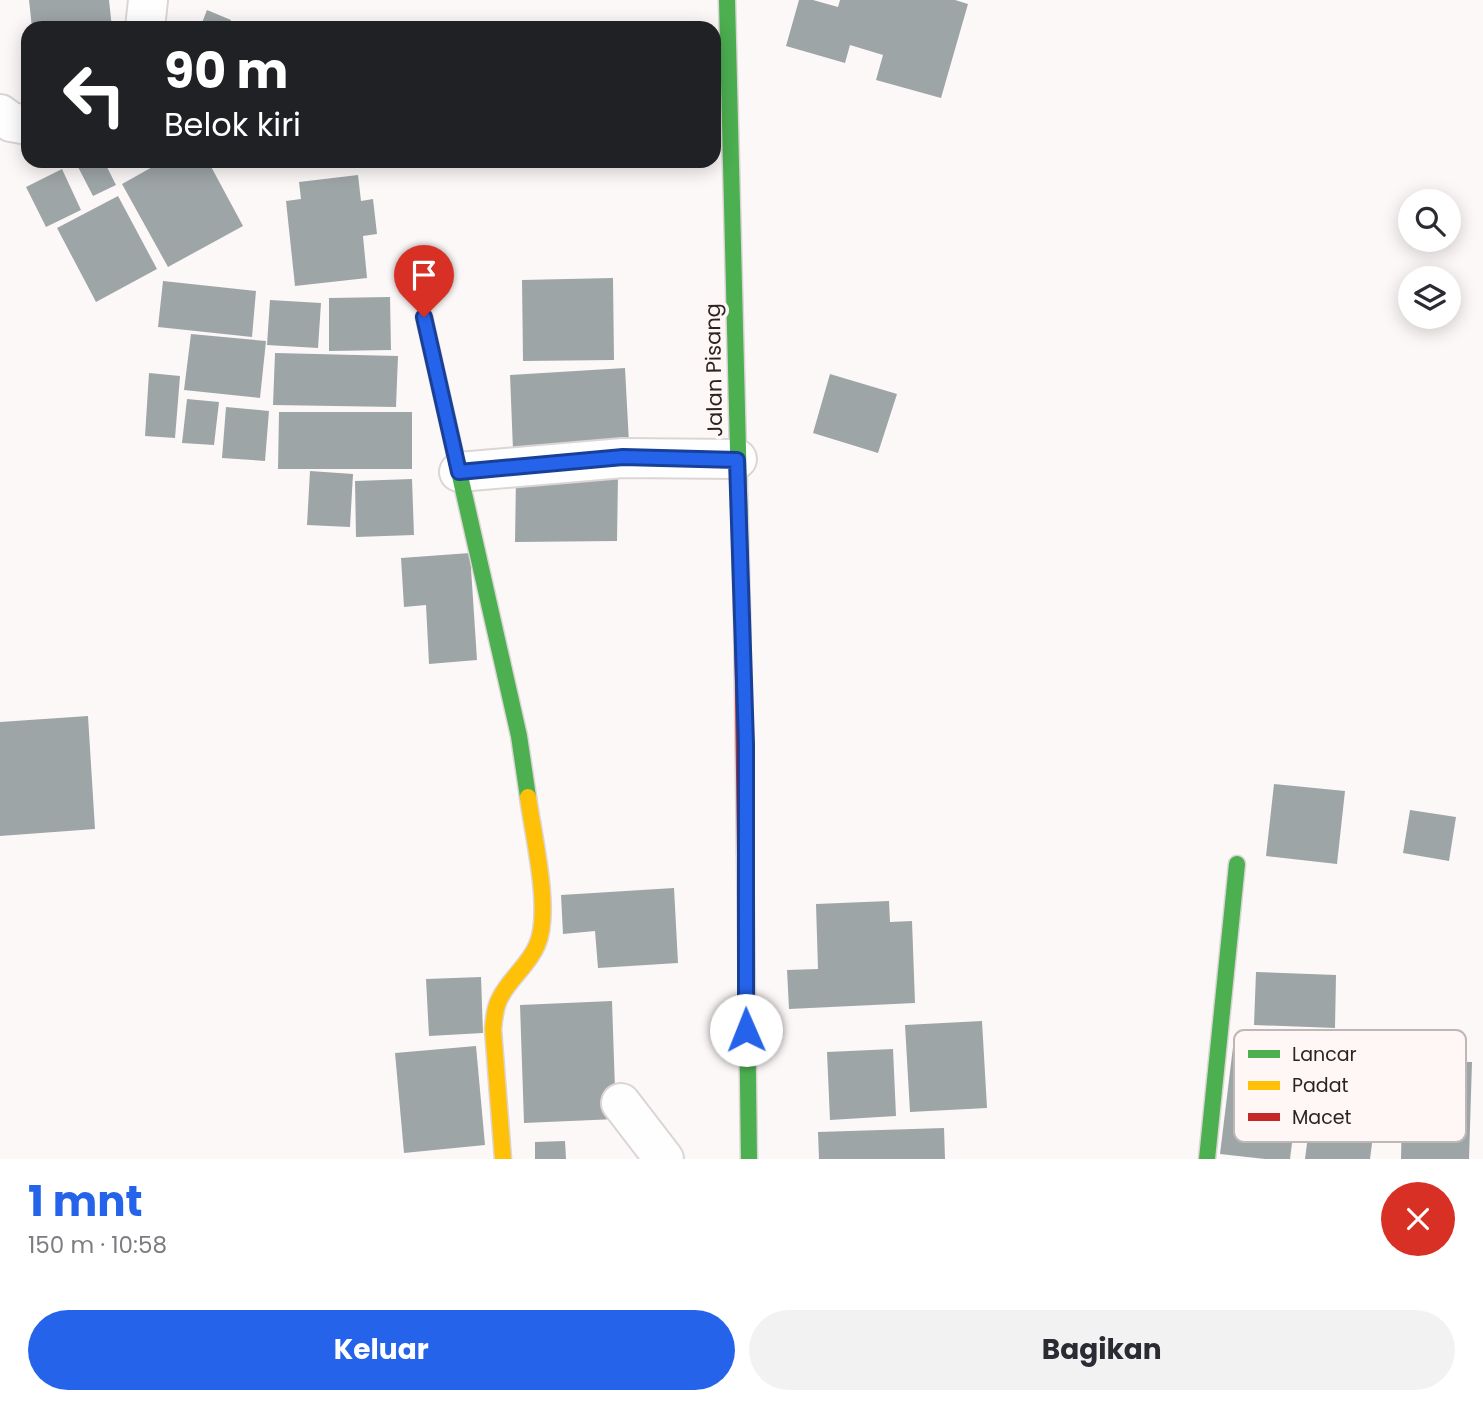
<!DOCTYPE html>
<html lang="id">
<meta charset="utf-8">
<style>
:root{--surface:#fff;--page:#f2f2f3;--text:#2b2b33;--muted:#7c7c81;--accent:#2563eb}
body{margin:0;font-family:Poppins,sans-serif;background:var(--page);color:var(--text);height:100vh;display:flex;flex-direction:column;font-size:26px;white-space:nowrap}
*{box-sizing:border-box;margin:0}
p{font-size:23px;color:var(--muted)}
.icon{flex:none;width:38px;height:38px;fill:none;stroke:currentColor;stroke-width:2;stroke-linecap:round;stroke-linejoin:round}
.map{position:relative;height:1159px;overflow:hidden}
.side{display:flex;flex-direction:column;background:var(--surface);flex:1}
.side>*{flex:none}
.top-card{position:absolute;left:21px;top:21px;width:700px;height:147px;border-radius:21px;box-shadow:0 4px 18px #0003;background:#202124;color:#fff;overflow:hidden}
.tools{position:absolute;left:1398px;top:189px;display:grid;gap:14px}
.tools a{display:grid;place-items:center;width:63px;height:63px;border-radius:50%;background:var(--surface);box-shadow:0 4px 18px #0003;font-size:35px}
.pin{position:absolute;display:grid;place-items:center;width:60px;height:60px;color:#fff;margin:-72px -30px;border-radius:50% 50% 50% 0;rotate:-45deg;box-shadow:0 0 7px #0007}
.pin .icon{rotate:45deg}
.me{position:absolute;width:77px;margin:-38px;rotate:359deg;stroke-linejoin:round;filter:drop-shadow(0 0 5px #0008)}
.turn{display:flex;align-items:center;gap:24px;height:147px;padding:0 28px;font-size:32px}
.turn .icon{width:91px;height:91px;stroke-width:2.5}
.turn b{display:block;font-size:49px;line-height:60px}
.round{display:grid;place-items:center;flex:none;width:74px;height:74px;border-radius:37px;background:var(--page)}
.summary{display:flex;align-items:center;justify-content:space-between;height:119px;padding:0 28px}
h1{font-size:42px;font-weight:700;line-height:52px;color:var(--accent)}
.primary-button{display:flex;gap:14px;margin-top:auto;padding:14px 28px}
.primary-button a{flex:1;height:80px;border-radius:42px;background:var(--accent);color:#fff;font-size:28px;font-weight:700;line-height:80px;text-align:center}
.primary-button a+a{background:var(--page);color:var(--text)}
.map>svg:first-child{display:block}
.building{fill:#9ea5a6}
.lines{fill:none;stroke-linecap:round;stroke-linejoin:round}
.street-casing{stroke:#dcd5d5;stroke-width:42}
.fast-casing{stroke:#dcd5d5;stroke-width:19}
.slow-casing{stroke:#dcd5d5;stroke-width:19}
.jam-casing{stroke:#dcd5d5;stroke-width:19}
.path{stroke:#dcd9d9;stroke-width:4.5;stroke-dasharray:3.5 5;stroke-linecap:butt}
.street{stroke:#fffefe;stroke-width:38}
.fast{stroke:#4caf50;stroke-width:16}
.slow{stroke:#ffc107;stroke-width:16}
.jam{stroke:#c62828;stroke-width:16}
.route-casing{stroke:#184099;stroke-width:18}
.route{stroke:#2563eb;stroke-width:12}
.labels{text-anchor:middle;stroke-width:7;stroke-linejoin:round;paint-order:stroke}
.street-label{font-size:21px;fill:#2b2323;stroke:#fff6f6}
.key{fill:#fff6f6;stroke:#bfb7b7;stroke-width:2}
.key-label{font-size:19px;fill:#2b2323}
</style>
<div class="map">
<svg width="1483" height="1159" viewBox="0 0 1483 1159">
<rect width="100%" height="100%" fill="#fdf8f8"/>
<!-- building -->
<path class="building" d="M29 0H109L112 28H32Z
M799 0H813L838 7 840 0H955L968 4 941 98 876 80 883 55 850 45 845 63 786 46Z
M207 10 231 20 228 28H200Z
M86 161H104L116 185 93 196 77 165Z
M163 161H208L243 226 168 267 122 184Z
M62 169 81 210 46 227 26 187Z
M358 175 361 201 373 199 377 234 363 236 367 278 295 286 286 201 301 199 299 182Z
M118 196 157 269 96 302 57 228Z
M613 278 614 360 523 361 522 280Z
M163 281 256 291 252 337 158 327Z
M390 297 391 350 329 351V298Z
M270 300 321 303 318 348 267 345Z
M191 334 266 341 260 398 184 390Z
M275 353 398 356 396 407 273 405Z
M625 368 629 443 513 450 510 375Z
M149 373 180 376 175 438 145 436Z
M830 374 897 394 878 453 813 433Z
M187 399 219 402 214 445 182 443Z
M226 407 269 411 265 461 222 458Z
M279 412H412V469H278Z
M310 471 353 474 350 527 307 525Z
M516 476H618L617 541 515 542Z
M412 479 414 535 356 537 355 481Z
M470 553 477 660 429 664 426 605 404 607 401 558Z
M88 716 95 829 0 836V722Z
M1274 784 1345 791 1337 864 1266 856Z
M1410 810 1456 817 1449 861 1403 853Z
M674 888 678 963 598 968 595 931 563 934 561 895Z
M889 901 890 922 912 921 915 1003 789 1009 787 970 818 969 816 904Z
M1256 972 1336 975 1335 1028 1254 1025Z
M481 977 483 1033 429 1036 426 979Z
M612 1001 616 1119 524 1123 520 1005Z
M982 1021 987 1108 910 1112 905 1025Z
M476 1046 485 1145 404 1153 395 1053Z
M1233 1047 1303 1055 1290 1159H1265L1220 1154Z
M893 1049 896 1116 830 1120 827 1052Z
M1403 1061 1472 1062 1469 1159H1401Z
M1317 1065 1386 1074 1383 1097 1387 1098 1383 1130 1374 1128 1370 1159H1305Z
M944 1128 945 1159H819L818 1132Z
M565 1141 566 1159H535V1142Z"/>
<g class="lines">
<!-- street casing -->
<g class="street-casing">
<path id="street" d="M145 28 148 0
M0 114 11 122 28 125
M459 472 623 458 737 459
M621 1103 664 1159"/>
</g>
<!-- fast casing -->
<g class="fast-casing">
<path id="fast" d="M727 0 742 614
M424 317 519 736 528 797
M745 853 749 1159
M1207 1159 1237 864"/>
</g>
<!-- slow casing -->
<g class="slow-casing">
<path id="slow" d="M503 1159 493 1029C494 1018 495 1007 500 998 509 979 529 965 537 945 552 912 533 835 528 797"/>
</g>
<!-- jam casing -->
<g class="jam-casing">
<path id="jam" d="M742 614 745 853"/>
</g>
<!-- path -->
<path class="path" d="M325 161 326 163"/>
<!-- street -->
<use href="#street" class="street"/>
<!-- fast -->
<use href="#fast" class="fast"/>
<!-- slow -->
<use href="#slow" class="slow"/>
<!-- jam -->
<use href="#jam" class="jam"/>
</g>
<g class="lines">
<!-- route casing -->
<g class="route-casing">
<path id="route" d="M424 317 459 472 623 457 737 460 746 744V1030"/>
</g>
<!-- route -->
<use href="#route" class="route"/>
</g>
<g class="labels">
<!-- street labels -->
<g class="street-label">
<text transform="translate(714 370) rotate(-91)" y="7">Jalan Pisang</text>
</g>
</g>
<!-- legend -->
<rect x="1234" y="1030" width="232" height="112" rx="10" class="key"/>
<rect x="1248" y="1050" width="32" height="8" fill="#4caf50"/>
<rect x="1248" y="1081" width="32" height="9" fill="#ffc107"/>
<rect x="1248" y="1113" width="32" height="8" fill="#c62828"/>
<g class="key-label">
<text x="1292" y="1061">Lancar</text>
<text x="1292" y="1092">Padat</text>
<text x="1292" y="1124">Macet</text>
</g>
</svg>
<div class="tools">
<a><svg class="icon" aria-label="search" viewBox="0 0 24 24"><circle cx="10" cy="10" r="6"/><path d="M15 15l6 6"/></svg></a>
<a><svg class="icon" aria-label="layers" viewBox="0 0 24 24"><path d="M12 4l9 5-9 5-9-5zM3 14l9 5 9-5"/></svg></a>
</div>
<div class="pin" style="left:424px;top:317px;background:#d93025"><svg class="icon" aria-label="arrive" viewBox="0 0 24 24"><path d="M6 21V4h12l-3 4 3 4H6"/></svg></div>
<svg class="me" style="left:746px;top:1030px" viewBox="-20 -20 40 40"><circle r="19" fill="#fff"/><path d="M0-13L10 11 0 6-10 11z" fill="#2563eb"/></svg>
<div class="top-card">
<div class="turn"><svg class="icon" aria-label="left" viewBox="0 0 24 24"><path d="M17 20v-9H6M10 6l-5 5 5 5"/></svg><div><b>90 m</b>Belok kiri</div></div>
</div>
</div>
<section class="side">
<div class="summary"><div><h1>1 mnt</h1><p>150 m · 10:58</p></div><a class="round" style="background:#d93025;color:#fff"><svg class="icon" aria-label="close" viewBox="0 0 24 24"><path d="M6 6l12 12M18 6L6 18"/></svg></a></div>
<div class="primary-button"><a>Keluar</a><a>Bagikan</a></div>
</section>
